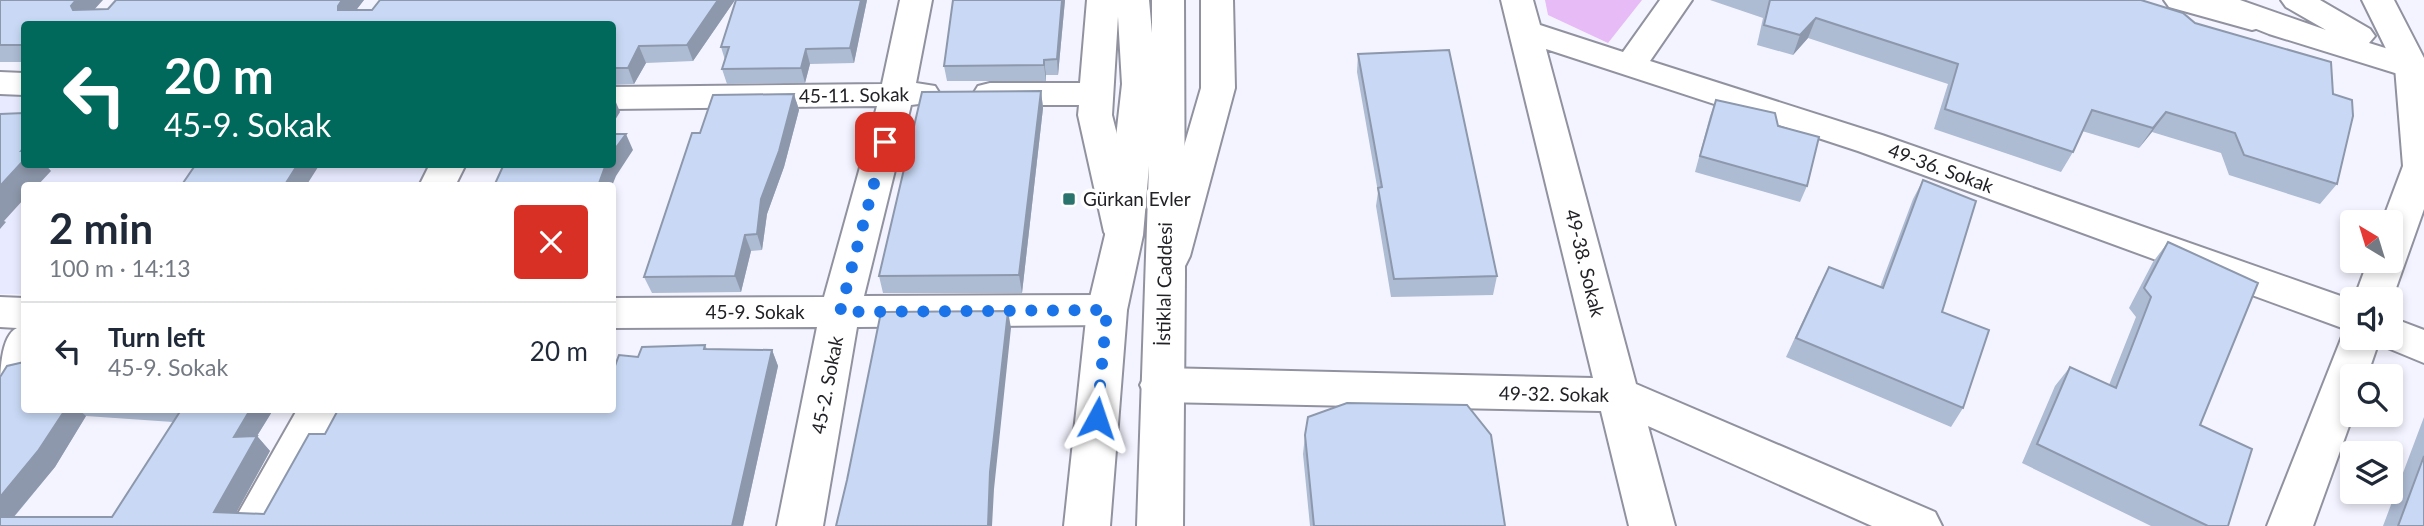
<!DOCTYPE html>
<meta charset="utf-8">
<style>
:root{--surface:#fff;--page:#f2f2f3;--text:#1f2937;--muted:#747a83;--line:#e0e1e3}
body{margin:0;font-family:Lato,sans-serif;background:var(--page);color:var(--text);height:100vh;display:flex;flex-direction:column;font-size:26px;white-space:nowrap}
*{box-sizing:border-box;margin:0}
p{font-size:23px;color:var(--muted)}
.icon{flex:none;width:38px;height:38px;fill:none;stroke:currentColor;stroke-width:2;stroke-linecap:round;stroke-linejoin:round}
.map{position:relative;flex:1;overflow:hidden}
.details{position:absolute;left:21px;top:182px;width:595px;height:231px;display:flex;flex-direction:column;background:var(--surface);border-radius:7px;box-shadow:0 4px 10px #0003}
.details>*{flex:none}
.top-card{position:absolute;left:21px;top:21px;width:595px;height:147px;border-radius:7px;box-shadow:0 4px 10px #0003;background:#00695c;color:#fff;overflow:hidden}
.needle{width:46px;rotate:322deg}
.buttons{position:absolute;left:2340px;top:210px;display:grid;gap:14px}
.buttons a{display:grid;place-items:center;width:63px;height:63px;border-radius:7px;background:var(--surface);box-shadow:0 4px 10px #0003;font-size:35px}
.pin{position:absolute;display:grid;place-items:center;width:60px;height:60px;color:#fff;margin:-30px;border-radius:14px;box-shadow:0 4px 10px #0006}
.me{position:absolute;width:77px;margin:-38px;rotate:5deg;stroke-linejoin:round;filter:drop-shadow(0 0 5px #0008)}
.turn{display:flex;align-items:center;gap:24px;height:147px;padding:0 28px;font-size:32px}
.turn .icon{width:91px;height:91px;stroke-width:2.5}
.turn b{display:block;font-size:49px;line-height:60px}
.round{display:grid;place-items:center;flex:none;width:74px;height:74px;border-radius:7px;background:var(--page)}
.overview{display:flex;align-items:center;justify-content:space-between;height:119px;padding:0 28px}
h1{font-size:42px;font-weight:700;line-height:52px}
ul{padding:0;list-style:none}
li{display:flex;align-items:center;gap:21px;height:98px;padding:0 28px;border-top:2px solid var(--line)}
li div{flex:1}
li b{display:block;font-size:26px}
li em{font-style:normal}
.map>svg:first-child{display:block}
.built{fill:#e8eaff}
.green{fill:#e7bbf5}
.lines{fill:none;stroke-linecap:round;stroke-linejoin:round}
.minor-casing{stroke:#91929f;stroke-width:4}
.major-casing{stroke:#91929f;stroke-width:4}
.minor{fill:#fff;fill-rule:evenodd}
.major{fill:#fff;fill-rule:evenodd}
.wall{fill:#adbbd3;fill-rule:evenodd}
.shaded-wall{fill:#8d98ac}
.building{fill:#c9d9f5;stroke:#8d98ac;stroke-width:2}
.route{stroke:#1a73e8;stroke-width:12;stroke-dasharray:0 21.6}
.poi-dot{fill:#2b746e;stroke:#fff;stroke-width:2.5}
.labels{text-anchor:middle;stroke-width:7;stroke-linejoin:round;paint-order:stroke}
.street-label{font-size:19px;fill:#212126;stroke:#fff}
.poi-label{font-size:19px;fill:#212126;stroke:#fff;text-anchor:start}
</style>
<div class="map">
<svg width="2424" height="526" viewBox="0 0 2424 526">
<rect width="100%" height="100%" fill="#f3f4ff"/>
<!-- built -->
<path class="built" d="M0 94 24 95V164L429 165 417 185 24 186V294H0Z"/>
<!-- green -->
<path class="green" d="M1545 0H1642L1608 43 1548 15Z"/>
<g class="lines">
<!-- minor casing -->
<g class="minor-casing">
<path id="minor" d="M900 0H932L916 83 935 86 940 94 935 102 911 105 864 296 1107 295 1121 299 1127 310 1121 321 1107 325 857 327 823 526H777L817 327 612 328V298L824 297 877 106 612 109V87L882 84Z
M1087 0H1119L1112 115 1142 232 1136 242 1123 245 1110 242 1104 232 1078 115 1079 105H990L978 102 973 94 978 86 990 83H1080Z
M1201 0H1233L1235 88 1190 256 1185 266 1171 270 1157 266 1152 256 1201 88Z
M1501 0H1533L1540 25 1623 52 1660 0H1692L1650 61 1882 135 2352 300V338H2390V317L2424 330V363L2378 344 2367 376H2352L2353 415 2313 526H2267L2345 329 1858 151 1546 49 1636 384 1935 512 1942 526H1872L1648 426 1675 526H1629L1601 411 1161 402 1146 397 1140 385 1146 373 1161 368 1593 378Z
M2164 0H2216L2263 13 2268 20 2263 27 2252 30 2169 7Z
M2362 0H2394L2424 58V209L2390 305V299H2354L2368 261H2390V222H2382L2403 166 2395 67Z
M0 72 24 73V95L0 94Z
M430 164H466L455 186H419Z
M0 297 24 298V375L15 391 0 395C0 375 0 336 17 328L0 327Z
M297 410H340L278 526H231Z"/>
</g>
<!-- major casing -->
<g class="major-casing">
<path id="major" d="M1117 0H1149L1152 33V0H1184L1185 275 1183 526H1137L1149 166 1143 235 1127 310 1110 526H1064L1087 310 1105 235 1122 84Z
M2196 0H2240L2326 30 2286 7 2281 0H2320L2370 29 2375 36 2369 43 2424 60V82L2269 34 2201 7Z"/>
</g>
<!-- minor -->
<use href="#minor" class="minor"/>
<!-- major -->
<use href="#major" class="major"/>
</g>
<!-- wall -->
<path class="wall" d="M0 0 94 10 108 9 116 0H364L356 10H372L380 0H735L693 61 646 63 634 84 612 85V24H24V62H0Z
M867 0 854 63 810 64 805 83 727 84 722 69 725 60 721 47Z
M1065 0 1058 75H1046V81H947L944 66Z
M1710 0H2141L2337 184 2320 204 2229 175 2221 153 2152 132 2139 148 2082 131 2073 152 2061 172 1934 129 1948 84 1808 38 1793 55 1757 45 1763 18Z
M1358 54 1497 276 1493 295 1391 297 1376 206 1378 192 1357 72Z
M1041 91 1043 108 1022 293H883L879 276Z
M794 94 799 110 784 167 767 214 762 250 751 251 741 292 652 293 644 277Z
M1716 100 1778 126 1807 186 1800 202 1695 172 1710 116Z
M1923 180 1942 312 1963 408 1951 427 1786 357 1819 286 1880 287 1913 199Z
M2168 242 2200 425 2228 526H2151L2022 463 2055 386 2070 367 2109 385 2136 317 2129 308 2153 262Z
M705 345 707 349 772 350 778 366 743 526H0L24 410H273L257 436 270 451 236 513 264 514 325 434 612 359 615 365 638 357ZM86 416 173 422 112 517H14L55 467Z
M2424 417V526H2383Z
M1305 435 1505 526H1310L1303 454Z"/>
<!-- shaded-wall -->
<path class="shaded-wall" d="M76 0H103L83 22 73 10 71 6Z
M342 0H364L347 22 338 10V6Z
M718 0H735L693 61 687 45Z
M861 0H867L854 63 850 48Z
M1062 0H1065L1058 75 1057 59Z
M1816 18 1808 38 1793 55 1800 35Z
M639 46 646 63 634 84 628 68Z
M806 49 810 64 805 83 801 68Z
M1044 60 1046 75V81L1044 65Z
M1041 91 1043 108 1022 293 1019 275Z
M794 94 799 110 784 167 767 214 762 250 757 234 761 199Z
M613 95 620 112 612 125V96Z
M2166 112 2152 132 2139 148 2153 128Z
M626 134 633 150 616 176 612 186H598L606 164H612V153Z
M24 160V164H45L51 171 37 186H24V199L4 221 6 222 0 229V186Z
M298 164H320L306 186H284Z
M745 235 751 251 741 292 735 276Z
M1008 311 1011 328 994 489 992 526H988L990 472Z
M772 350 778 366 743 526H732Z
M612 359 618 370 612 380Z
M65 410H79L86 416 55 467 6 526H0V497Z
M250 410H273L247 452 234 437Z
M257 436 270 451 229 526 214 512Z"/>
<!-- building -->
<path class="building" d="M0 0H76L71 6 73 10 108 9 116 0H342L338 6V10H372L380 0H718L687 45 639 46 628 68H612V24H24V45H0Z
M736 0H861L850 48 806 49 801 68 722 69 729 47H721Z
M953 0H1062L1057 59 1044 60V65L944 66Z
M1770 0H2141L2183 13 2195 23 2331 62 2333 94 2352 100 2353 116 2337 184 2244 155 2235 133 2166 112 2153 128 2092 110 2073 152 1945 109 1958 64 1816 18 1800 35 1764 25Z
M1449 50 1497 276 1394 279 1378 188 1382 187 1358 54Z
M1041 91 1019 275 879 276 922 92Z
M794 94 779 151 761 199 757 234 745 235 735 276 644 277 692 133H700L713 95Z
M1716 100 1775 113 1778 126 1819 137 1807 186 1700 156Z
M24 113V147L21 151H24V160L0 186V114Z
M612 134H626L612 153Z
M196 164H298L284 186H181Z
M504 164H606L598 186H494Z
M1923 180 1976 201 1942 312 1989 330 1963 408 1796 338 1829 267 1883 288Z
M2168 242 2258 283 2200 425 2252 449 2228 526H2208L2037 444 2070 367 2116 388 2151 297 2144 288Z
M1008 311 990 472 988 526H836L847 480 881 312Z
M705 345 704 349 772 350 732 526H0V517H112L181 410H250L234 437 257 436 214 512 264 514 309 434H325L338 410H612V374L619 355 638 357 642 347Z
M24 362V410H65L38 451 0 497V377L7 366Z
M1347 403 1467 405 1491 435 1505 526H1314L1305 435 1308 417Z
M2424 456V526H2398Z"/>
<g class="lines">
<!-- route -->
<path class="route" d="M885 142 840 312 1107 310 1097 418"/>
</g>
<!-- markers -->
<rect class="poi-dot" x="1062" y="192" width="14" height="14" rx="3.5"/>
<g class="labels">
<!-- street labels -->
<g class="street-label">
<text transform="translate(854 95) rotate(-1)" y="7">45-11. Sokak</text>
<text transform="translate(1941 168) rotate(20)" y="7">49-36. Sokak</text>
<text transform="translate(1585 263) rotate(76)" y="7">49-38. Sokak</text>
<text transform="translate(1164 284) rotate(-89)" y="7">İstiklal Caddesi</text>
<text x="755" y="319">45-9. Sokak</text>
<text transform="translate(827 385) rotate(-79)" y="7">45-2. Sokak</text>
<text transform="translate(1554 394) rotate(1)" y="7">49-32. Sokak</text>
</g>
<!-- poi labels -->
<g class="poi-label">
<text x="1083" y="206">Gürkan Evler</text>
</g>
</g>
</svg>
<div class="buttons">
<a><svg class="needle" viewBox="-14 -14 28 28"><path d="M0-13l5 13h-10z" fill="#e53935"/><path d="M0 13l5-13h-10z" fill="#747a83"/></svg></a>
<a><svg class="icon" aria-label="sound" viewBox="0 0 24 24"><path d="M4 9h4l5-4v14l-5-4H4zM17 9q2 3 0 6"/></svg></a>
<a><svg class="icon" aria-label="search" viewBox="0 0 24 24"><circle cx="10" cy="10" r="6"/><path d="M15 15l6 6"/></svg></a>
<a><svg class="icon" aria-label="layers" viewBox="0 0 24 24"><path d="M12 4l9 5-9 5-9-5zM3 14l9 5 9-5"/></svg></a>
</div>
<div class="pin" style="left:885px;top:142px;background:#d93025"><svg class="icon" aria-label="arrive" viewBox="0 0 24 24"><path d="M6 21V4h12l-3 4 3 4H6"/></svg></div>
<svg class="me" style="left:1097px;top:418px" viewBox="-20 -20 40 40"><path d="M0-17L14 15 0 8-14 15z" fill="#1a73e8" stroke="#fff" stroke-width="4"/></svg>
<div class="top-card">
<div class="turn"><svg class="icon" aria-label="left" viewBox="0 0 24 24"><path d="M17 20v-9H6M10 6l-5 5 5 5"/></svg><div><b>20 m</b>45-9. Sokak</div></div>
</div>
<section class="details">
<div class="overview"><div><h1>2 min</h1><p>100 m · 14:13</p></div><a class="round" style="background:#d93025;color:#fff"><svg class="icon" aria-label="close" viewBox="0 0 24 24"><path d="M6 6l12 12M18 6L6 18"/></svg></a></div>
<ul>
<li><svg class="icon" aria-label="left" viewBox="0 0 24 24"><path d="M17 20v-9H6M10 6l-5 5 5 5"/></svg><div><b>Turn left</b><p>45-9. Sokak</p></div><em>20 m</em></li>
</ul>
</section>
</div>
